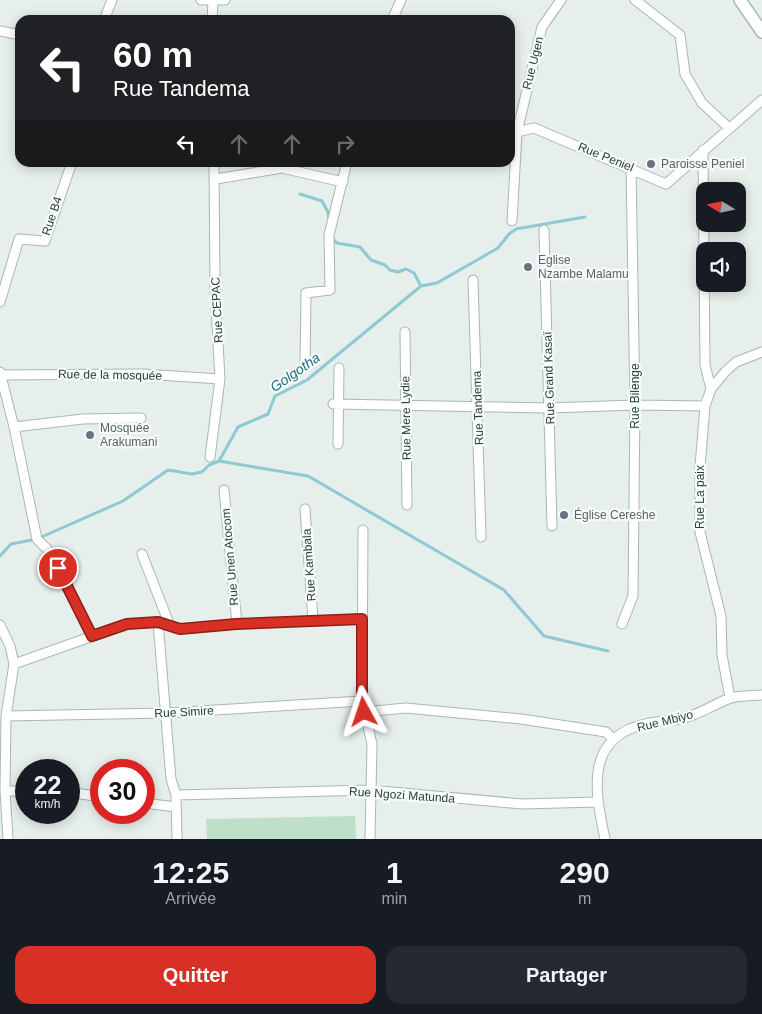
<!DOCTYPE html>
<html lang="fr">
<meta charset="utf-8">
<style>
:root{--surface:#171b24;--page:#242831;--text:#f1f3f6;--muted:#9ea1a6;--accent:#d93025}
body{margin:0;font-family:Helvetica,sans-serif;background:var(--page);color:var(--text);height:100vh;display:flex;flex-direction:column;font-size:19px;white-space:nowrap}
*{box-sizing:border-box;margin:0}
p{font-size:16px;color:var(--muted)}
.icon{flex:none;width:28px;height:28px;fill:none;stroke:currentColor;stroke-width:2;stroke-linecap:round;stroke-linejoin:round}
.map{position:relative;height:839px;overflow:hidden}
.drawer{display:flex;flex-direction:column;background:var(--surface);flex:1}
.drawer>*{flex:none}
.banner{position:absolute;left:15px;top:15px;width:500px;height:152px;border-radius:15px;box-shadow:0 2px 12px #0003;background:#202124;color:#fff;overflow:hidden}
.needle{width:32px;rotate:280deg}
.buttons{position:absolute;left:696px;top:182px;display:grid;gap:10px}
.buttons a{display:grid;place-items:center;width:50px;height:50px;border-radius:10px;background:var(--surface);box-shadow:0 2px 12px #0003;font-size:25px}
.speed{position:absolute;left:15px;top:759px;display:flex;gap:10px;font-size:25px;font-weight:700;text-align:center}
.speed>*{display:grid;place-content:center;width:65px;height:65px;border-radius:50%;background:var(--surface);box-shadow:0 2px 12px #0003;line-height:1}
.speed small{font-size:12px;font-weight:400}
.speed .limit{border:8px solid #d22;background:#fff;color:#111}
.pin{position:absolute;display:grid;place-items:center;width:42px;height:42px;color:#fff;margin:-21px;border:2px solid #fff;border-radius:50%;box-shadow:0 1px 5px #0007}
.me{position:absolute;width:55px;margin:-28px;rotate:355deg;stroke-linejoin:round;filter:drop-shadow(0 0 4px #0008)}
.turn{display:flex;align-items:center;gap:18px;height:105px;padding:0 15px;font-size:22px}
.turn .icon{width:65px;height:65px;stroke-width:2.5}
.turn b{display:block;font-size:35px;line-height:42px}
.lanes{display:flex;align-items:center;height:48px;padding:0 15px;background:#0003;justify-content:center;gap:25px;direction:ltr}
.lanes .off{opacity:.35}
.eta{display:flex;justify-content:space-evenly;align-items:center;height:85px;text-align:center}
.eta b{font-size:30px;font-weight:700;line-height:35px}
.primary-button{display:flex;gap:10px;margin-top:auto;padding:10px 15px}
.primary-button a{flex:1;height:58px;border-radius:15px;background:var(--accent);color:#fff;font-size:20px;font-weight:700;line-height:58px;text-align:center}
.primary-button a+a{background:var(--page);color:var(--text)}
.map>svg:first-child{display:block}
.green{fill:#bfe0c8}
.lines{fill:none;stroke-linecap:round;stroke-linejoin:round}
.stream{stroke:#8ec9d4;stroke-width:3}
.minor-casing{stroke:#a8b8b2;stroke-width:11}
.tertiary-casing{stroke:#a8b8b2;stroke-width:14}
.minor{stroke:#fff;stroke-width:9}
.tertiary{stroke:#fff;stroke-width:11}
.route-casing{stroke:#8d1f18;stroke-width:12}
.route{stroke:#d93025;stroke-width:9}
.worship-dot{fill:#6b7280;stroke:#f7fbf9;stroke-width:2}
.labels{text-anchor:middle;stroke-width:4.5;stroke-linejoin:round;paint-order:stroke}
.street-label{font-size:12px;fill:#24423a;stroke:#f7fbf9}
.worship-label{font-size:12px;fill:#5b616d;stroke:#f7fbf9;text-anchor:start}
.water-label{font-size:14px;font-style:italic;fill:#1c6f80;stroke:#f7fbf9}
</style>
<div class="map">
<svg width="762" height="839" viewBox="0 0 762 839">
<rect width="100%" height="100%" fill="#e6efeb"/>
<!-- green -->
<path class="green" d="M355 816 356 839H207L206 819Z"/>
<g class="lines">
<!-- stream -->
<path class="stream" d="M300 194 322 201 328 212 329 221
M331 237 337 243 360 247 371 260 385 265 390 270 398 272 406 269 414 273 421 286
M219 461 308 476 504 590 544 636 608 651
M0 556 11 544 37 539 123 501 168 470 192 474 202 472 209 465 219 461 238 427 268 414 275 396 307 380 421 286 437 283 498 248 509 234 516 229 585 217"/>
<!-- minor casing -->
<g class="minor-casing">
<path id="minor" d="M201 0H225
M635 0 680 35 685 74 702 103 729 128
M104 20 112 0
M212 20 213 2
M392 20 401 0
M0 31 20 35
M510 131 517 132 534 128 666 184 762 100
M703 150 705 365 711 389
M216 179 282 168 343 182
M512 221 517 132 542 27 561 0
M544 230 552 526
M473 280 481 537
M0 302 19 239 45 241 72 162
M405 332 407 505
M305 364 306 293 330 290 329 235 347 162
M0 372 14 427 37 539 49 551 92 636
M0 375 143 374 220 379
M333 404 550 408 635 405 705 406
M14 427 83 419 141 418
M338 444 339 368
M210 457 220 379 215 288 214 162
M224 490 237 624
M305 509 313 620
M363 530 362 701 372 744 370 839
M142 554 170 626
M158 622 171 779 176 795 177 839
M622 624 633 596 635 405 631 167
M0 625 10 646 14 664 6 716 5 791 8 839
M14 664 127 624 158 622 180 629 237 624 362 619
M730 698 722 655 721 616 700 532V466L705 406 711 389 725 372 736 362 762 352
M364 712 406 708 521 719 606 732 612 738
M6 716 166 713 362 701
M5 791H26
M69 792 101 797
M176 795 370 790 522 804 597 802
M144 803 176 807
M605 839C595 792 584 738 645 724 660 720 676 721 690 716 703 712 715 704 728 699 738 695 751 696 762 695"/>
</g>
<!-- tertiary casing -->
<g class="tertiary-casing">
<path id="tertiary" d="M740 0 762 32"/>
</g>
<!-- minor -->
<use href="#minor" class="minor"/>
<!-- tertiary -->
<use href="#tertiary" class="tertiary"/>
</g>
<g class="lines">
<!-- route casing -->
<g class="route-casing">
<path id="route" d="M58 568 92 636 127 624 158 622 180 629 236 624 362 619V701L364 712"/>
</g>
<!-- route -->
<use href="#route" class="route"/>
</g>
<!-- markers -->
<g class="worship-dot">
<circle cx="651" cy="164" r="5"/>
<circle cx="528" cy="267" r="5"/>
<circle cx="90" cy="435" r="5"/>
<circle cx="564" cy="515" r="5"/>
</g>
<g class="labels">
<!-- street labels -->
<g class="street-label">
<text transform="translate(533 63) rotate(-76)" y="4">Rue Ugen</text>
<text transform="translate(606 157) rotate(22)" y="4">Rue Peniel</text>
<text transform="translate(52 216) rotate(-72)" y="4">Rue B4</text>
<text transform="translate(217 310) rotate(-93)" y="4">Rue CEPAC</text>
<text transform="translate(110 375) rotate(1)" y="4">Rue de la mosquée</text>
<text transform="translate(549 378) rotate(-92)" y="4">Rue Grand Kasaï</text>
<text transform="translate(635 396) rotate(-90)" y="4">Rue Bilenge</text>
<text transform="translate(478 408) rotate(-92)" y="4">Rue Tandema</text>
<text transform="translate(406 418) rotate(-91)" y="4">Rue Mere Lydie</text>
<text transform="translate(700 497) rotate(-90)" y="4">Rue La paix</text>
<text transform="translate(230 557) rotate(-95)" y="4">Rue Unen Atocom</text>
<text transform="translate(309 565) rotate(-94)" y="4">Rue Kambala</text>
<text transform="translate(184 712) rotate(-3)" y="4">Rue Simire</text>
<text transform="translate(665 721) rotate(-14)" y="4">Rue Mbiyo</text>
<text transform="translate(402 795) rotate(4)" y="4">Rue Ngozi Matunda</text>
</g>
<!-- worship labels -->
<g class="worship-label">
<text x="661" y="168">Paroisse Peniel</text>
<text x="538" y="264">Eglise<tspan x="538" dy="14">Nzambe Malamu</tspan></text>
<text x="100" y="432">Mosquée<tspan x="100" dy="14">Arakumani</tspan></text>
<text x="574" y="519">Église Cereshe</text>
</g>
<!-- water labels -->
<g class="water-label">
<text transform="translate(295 372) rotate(-35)" y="5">Golgotha</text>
</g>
</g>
</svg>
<div class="buttons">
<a><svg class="needle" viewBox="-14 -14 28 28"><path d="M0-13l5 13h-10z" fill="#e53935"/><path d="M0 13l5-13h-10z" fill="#9ea1a6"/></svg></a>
<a><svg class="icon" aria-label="sound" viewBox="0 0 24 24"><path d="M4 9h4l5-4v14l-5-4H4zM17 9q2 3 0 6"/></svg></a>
</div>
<div class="speed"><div>22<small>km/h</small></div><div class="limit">30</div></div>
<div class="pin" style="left:58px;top:568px;background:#d93025"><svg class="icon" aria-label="arrive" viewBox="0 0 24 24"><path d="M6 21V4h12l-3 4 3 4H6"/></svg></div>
<svg class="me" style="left:364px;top:712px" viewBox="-20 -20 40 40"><path d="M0-17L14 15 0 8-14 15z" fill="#d93025" stroke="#fff" stroke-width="4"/></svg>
<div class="banner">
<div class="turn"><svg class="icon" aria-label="left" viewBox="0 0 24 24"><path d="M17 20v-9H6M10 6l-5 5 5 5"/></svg><div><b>60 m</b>Rue Tandema</div></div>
<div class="lanes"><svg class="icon" aria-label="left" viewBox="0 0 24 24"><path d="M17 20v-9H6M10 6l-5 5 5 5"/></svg><svg class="icon off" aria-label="ahead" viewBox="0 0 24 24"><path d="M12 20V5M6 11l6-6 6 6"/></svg><svg class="icon off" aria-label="ahead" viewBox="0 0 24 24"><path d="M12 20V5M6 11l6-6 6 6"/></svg><svg class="icon off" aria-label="right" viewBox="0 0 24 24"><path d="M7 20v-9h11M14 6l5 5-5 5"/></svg></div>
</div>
</div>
<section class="drawer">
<div class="eta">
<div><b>12:25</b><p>Arrivée</p></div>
<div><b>1</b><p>min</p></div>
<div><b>290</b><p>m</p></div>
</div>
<div class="primary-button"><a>Quitter</a><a>Partager</a></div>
</section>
